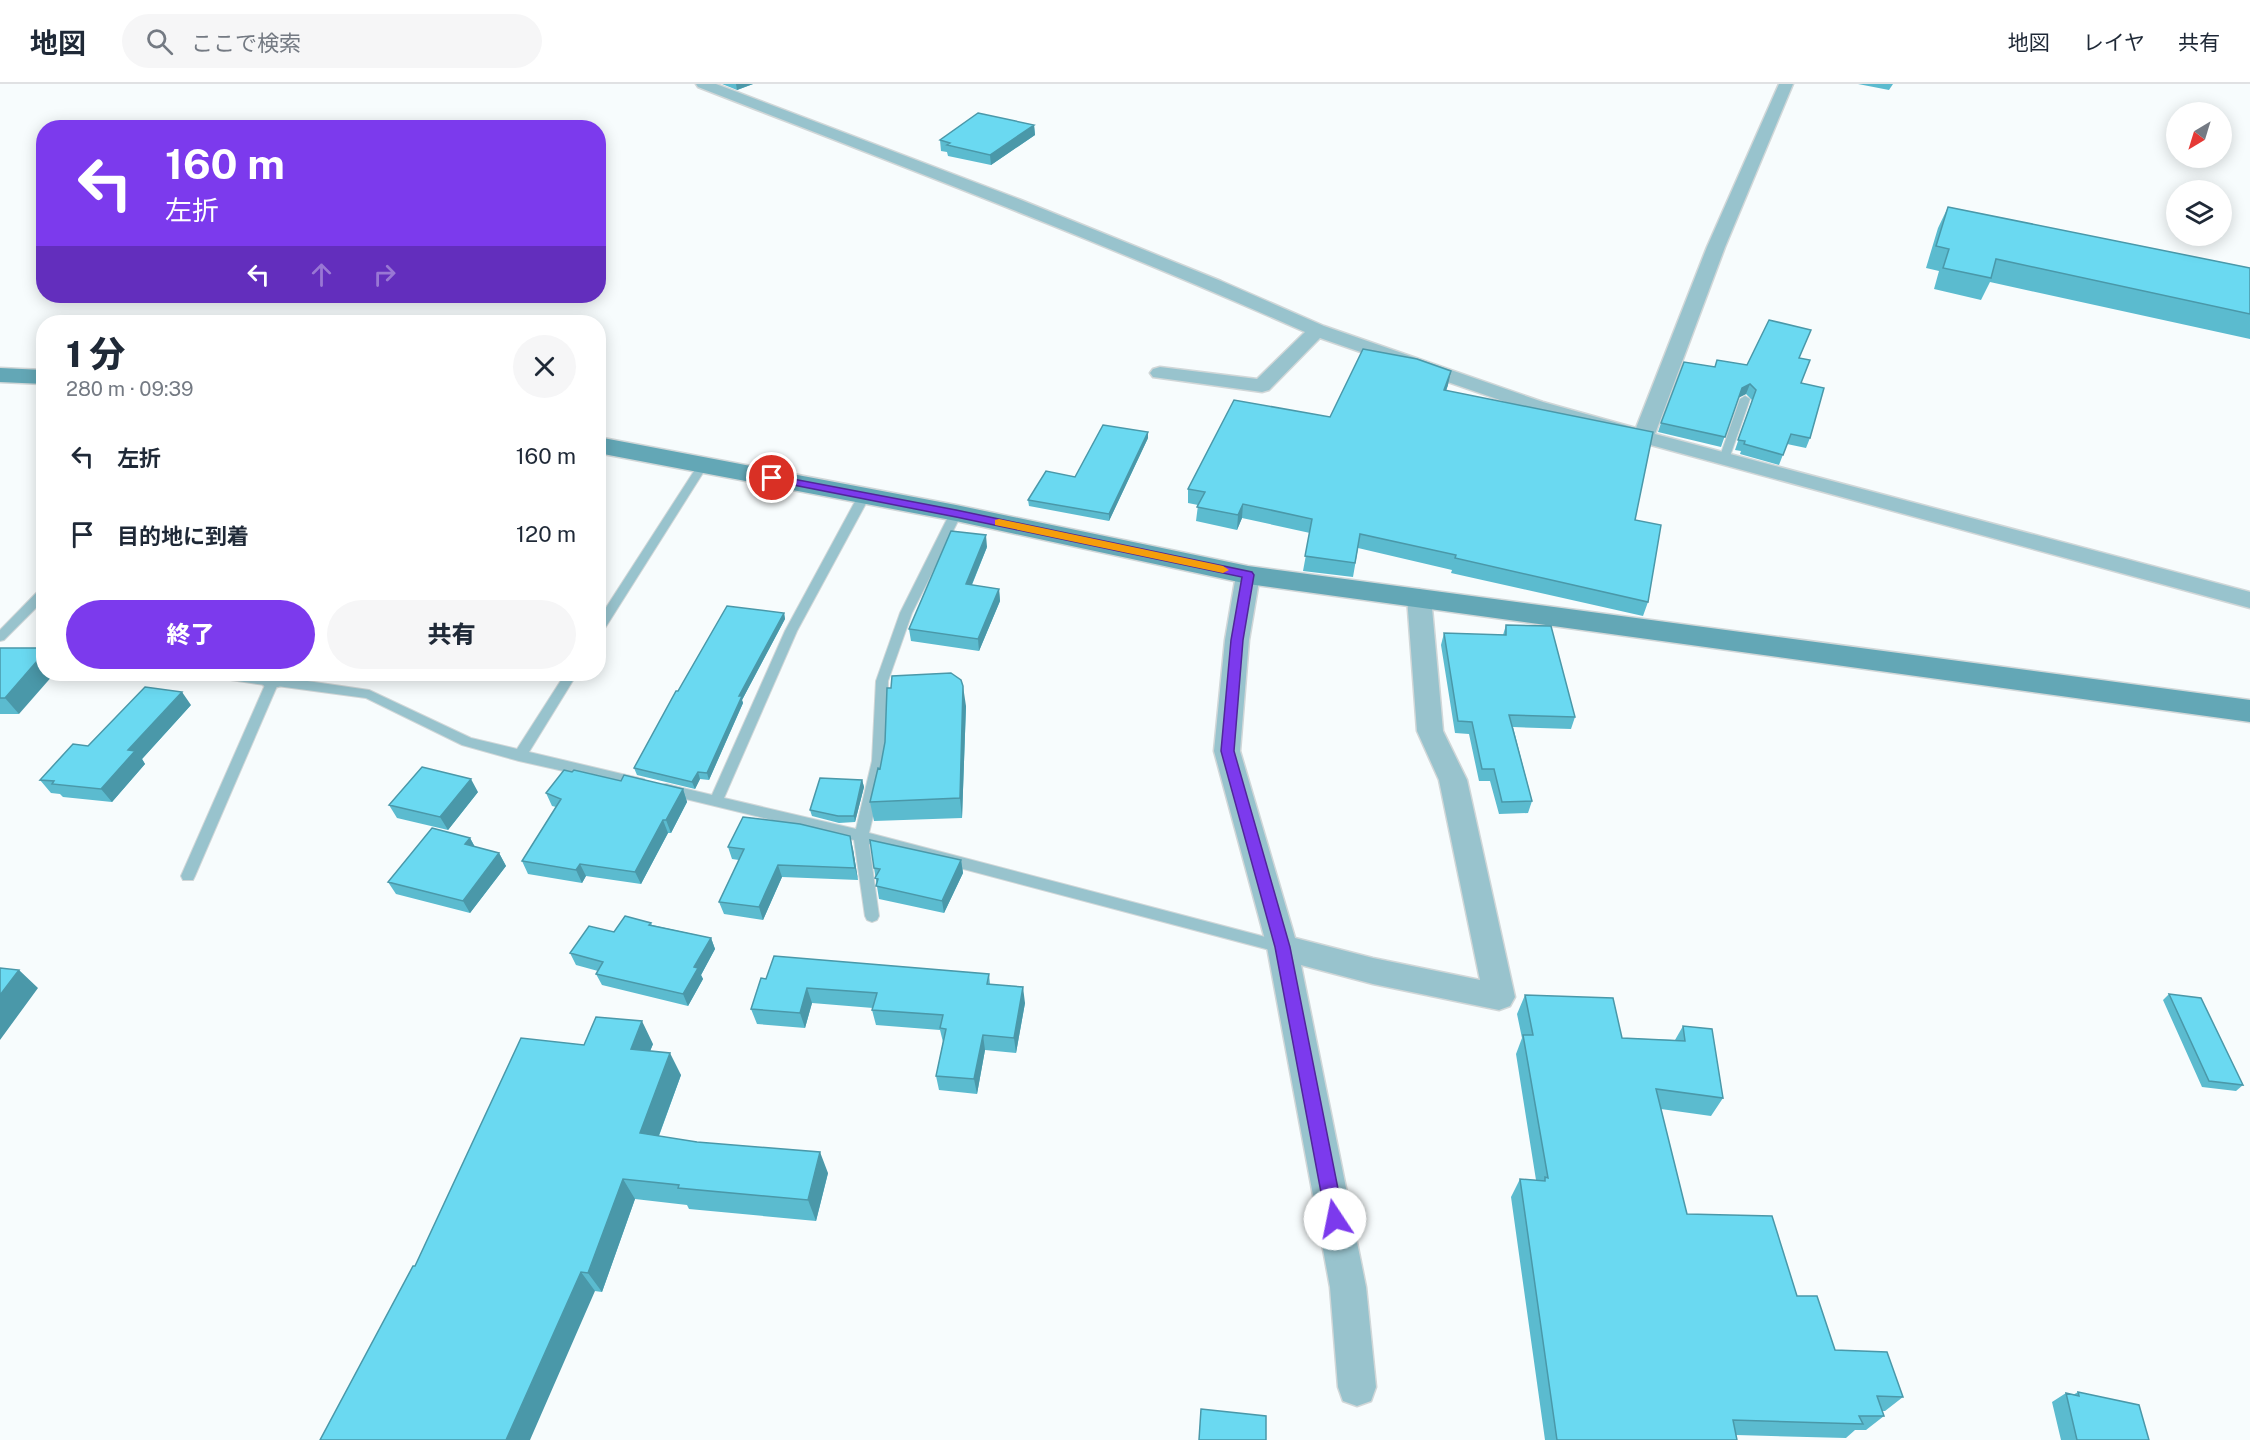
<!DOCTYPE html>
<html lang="ja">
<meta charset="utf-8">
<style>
:root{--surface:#fff;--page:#f6f6f7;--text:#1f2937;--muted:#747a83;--line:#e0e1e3;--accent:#7c3aed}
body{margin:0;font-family:"Public Sans","Noto Sans JP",sans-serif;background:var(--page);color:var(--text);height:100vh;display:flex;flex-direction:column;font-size:22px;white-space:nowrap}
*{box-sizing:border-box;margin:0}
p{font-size:20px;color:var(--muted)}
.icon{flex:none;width:33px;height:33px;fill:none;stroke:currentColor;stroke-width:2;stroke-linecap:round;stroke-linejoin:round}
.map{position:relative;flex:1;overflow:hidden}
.drawer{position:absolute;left:36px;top:231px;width:570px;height:366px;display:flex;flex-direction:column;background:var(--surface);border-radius:24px;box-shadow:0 3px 15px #0003}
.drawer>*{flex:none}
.top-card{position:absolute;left:36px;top:36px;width:570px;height:183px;border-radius:24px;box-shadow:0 3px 15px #0003;background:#7c3aed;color:#fff;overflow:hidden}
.needle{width:39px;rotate:218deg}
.fabs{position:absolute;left:2166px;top:18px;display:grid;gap:12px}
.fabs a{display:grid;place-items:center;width:66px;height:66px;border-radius:50%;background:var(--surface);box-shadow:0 3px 15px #0003;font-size:30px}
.pin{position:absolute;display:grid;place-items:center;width:51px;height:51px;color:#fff;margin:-26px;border:3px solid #fff;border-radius:50%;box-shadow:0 2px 6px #0007}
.me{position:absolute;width:66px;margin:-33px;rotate:349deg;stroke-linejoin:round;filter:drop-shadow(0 0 4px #0008)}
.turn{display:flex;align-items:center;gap:21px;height:126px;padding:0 30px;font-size:27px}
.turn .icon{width:78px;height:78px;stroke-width:2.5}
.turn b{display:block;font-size:42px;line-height:51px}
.lanes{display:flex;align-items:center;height:57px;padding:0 30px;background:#0003;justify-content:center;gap:30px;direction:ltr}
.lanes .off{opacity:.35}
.round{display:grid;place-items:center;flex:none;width:63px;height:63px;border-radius:32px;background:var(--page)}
.headline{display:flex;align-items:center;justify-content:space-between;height:102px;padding:0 30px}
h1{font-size:36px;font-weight:800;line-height:45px}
.primary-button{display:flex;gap:12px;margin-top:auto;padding:12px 30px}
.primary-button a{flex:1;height:69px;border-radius:36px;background:var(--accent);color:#fff;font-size:24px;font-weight:800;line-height:69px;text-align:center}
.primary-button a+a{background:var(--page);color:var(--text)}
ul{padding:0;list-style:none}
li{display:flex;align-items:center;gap:18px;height:78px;padding:0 30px}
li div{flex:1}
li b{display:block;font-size:22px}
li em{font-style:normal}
header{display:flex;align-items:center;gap:36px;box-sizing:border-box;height:84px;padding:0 30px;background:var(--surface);border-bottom:2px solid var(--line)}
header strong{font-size:28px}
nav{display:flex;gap:33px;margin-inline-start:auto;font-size:21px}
.search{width:420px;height:54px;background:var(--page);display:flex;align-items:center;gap:15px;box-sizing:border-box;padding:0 21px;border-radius:33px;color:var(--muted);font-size:22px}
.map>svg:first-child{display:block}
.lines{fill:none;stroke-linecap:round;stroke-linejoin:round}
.lane-casing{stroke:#d1d7d8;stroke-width:2}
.street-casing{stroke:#d1d7d8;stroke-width:3}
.secondary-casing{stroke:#d1d7d8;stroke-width:3}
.lane{fill:#98c3cd;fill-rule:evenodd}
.street{fill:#98c3cd;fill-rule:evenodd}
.secondary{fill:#63a7b6;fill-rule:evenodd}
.wall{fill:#5bbbcf}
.shaded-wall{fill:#4a98a9}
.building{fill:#6ad9f1;stroke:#4a98a9;stroke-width:1.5}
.route{fill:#7c3aed;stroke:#51269a;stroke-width:1.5}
.slow{fill:#f59e0b}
</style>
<header>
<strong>地図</strong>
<div class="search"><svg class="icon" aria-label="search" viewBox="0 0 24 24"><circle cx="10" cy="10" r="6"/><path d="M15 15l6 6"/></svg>ここで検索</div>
<nav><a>地図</a><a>レイヤ</a><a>共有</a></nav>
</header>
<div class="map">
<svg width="2250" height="1356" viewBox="0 0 2250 1356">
<rect width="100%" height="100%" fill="#f7fcfd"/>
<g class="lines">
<!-- lane casing -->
<g class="lane-casing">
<path id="lane" d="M1745 312 1750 315 1729 375 1728 377H1720L1719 375 1740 315Z
M703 378 708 381 602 549 598 550V536L698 381Z
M864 409 870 412 797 547 724 714 856 745 872 677 876 597 900 529 950 429 956 426 960 427 962 429 912 529 888 597 886 677 869 749 1281 857 1286 859 1289 863 1286 867 1281 869 869 760 879 832 877 836 872 838 867 836 865 832 854 756 661 709 659 705 661 701 666 700 712 711 785 547 858 412Z
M44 504V516L4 556 0 557V546L40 505Z
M211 590 273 592 369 606 471 654 517 665 565 590H577L529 668 639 694 644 695 646 699 644 703 639 704 519 677 462 661 366 614 277 602 195 792 193 796H183L181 792 265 601 217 594Z"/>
</g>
<!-- street casing -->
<g class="street-casing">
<path id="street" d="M696 0H716L1021 116 1221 197 1324 242 1543 318 1636 344 1707 163 1779 0H1793L1725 163 1655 350 2250 508V524L1636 357 1529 326 1320 254 1269 306 1262 308 1153 293 1150 289 1153 285 1160 283 1257 295 1305 248C1105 159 901 82 698 3Z
M1248 484 1256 486 1260 491 1249 556 1240 667 1295 854 1373 874 1480 896 1439 696 1417 647 1407 513 1411 508 1419 505 1427 508 1431 513 1443 647 1467 696 1515 913 1510 922 1499 926 1373 900 1301 881 1366 1203 1376 1303 1371 1317 1357 1322 1343 1317 1338 1303 1330 1203 1267 863 1214 667 1225 556 1236 491 1240 486Z
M264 590H292C284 602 278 606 264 602L260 596Z"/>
</g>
<!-- secondary casing -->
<g class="secondary-casing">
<path id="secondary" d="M0 284 44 286V300L0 298Z
M598 353 956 421 1248 482 2250 616V638L1248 500 956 437 598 369Z"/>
</g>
<!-- lane -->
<use href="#lane" class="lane"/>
<!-- street -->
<use href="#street" class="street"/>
<!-- secondary -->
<use href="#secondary" class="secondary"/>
</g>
<!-- wall -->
<path class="wall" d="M722 0H753L737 6Z
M1858 0H1893L1889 6Z
M1034 41 1035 51 991 81 948 72 947 68 941 67 940 56Z
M1948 123 2250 184V255L1990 198 1981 216 1934 205 1939 187 1926 184 1938 144Z
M1799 274 1801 299 1810 354 1806 364 1787 360 1779 381 1740 370 1741 367 1735 366 1752 316 1746 310 1738 314 1721 363 1658 348 1661 339 1714 283 1747 281Z
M1448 301 1446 307 1635 436 1648 518 1643 532 1451 489 1452 486 1358 464 1353 493 1303 487 1310 449 1242 434 1237 446 1196 437 1198 421 1188 419V405L1330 333Z
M1148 354 1109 437 1029 422 1028 416 1075 393Z
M987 463 972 501 999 505 1000 517 979 567 911 557 909 545Z
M784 529 785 535 742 616 743 619 709 696 700 695 695 705 637 691 634 684 678 607Z
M1506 541 1575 633 1571 645 1513 643 1532 717 1528 729 1499 730 1490 697H1479L1469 650 1455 649 1441 561 1444 549 1503 551Z
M0 564 19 630H0Z
M191 621 142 675 145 680 112 718 63 713 60 710 51 709 40 696 88 662Z
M966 622 962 734 874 737 870 718 880 685Z
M862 696 864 703 855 738 839 739 812 732 810 726Z
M621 697 683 705 687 718 671 749H668L641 800 586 792 582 799 528 790 522 777 556 723 552 722 546 709Z
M478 708 448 746 397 734 389 721Z
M470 754 475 763 499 769 506 782 470 829 396 810 388 798Z
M728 763 853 765 858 796 782 793 763 836 724 830 719 818 739 776 732 775Z
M961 776 963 789 944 829 879 815 874 784Z
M651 839 652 841 711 854 715 865 701 891 703 895 688 922 602 901 596 890 598 887 576 881 570 869 614 848Z
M989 890 990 900 1025 919 1016 969 985 966 977 1010 939 1006 936 992 943 958 940 946 876 941 872 926 873 924 812 919 805 944 757 940 751 925 766 895Z
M2169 910 2243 1001 2236 1007 2202 1003 2163 916Z
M1525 911 1622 954 1675 956 1683 942 1723 1014 1711 1032 1661 1025 1687 1130 1797 1212 1835 1266 1903 1313 1885 1327H1882L1884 1332 1866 1346H1855L1846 1354 1736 1351 1737 1356H1545L1511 1113 1520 1095 1536 1096 1516 970 1522 954 1517 930Z
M653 960 650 967 681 991 659 1052 828 1089 816 1137 689 1125 687 1121 635 1115 602 1208 415 1182 584 961Z
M2078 1308 2149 1356H2061L2052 1318 2066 1309 2073 1311Z"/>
<!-- shaded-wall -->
<path class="shaded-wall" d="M736 0H753L737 6Z
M1034 41 1035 51 991 81 990 71Z
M1451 287 1448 301 1441 320 1444 306Z
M1750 300 1746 310 1738 314 1742 304Z
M1148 348V354L1109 437V430Z
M1243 420 1242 434 1237 446 1238 431Z
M986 451 987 463 967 512 966 500Z
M999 505 1000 517 979 567 978 555Z
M784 529 785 535 742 616 743 619 709 696 707 689 739 612Z
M44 569V590H54L19 630 5 614Z
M963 602 966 622 962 734 960 714Z
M182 608 191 621 142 675 145 680 112 718 101 705 128 666Z
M698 688 700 695 695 705 692 698Z
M471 695 478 708 448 746 440 733Z
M862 696 864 703 855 738 854 732Z
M683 705 687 718 671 749 666 736Z
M663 736 668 749 641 800 635 788Z
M850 752 853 765 858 796 855 784Z
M470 754 477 767 465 760Z
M499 769 506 782 470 829 463 817Z
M961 776 963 789 944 829 942 817Z
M580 780 586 792 582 799 576 786Z
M778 781 782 793 763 836 759 823Z
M711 854 715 865 701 891 703 895 688 922 683 910 694 883Z
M19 886 38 904 0 956V911Z
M1023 903 1025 919 1016 969 1014 954Z
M807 904 812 919 805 944 800 929Z
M642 937 653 960 642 987 631 965Z
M983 951 985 966 977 1010 974 995Z
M670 969 681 991 652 1070 640 1049Z
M820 1068 828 1089 816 1137 808 1116Z
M623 1095 635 1115 602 1208 588 1189Z
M581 1188 595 1207 530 1356H506Z"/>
<!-- building -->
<path class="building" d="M978 29 1034 41 990 71 947 61 950 59 940 56Z
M1948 123 2250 184V230L1996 175 1991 194 1943 184 1949 165 1936 162Z
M1769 236 1811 246 1799 274 1810 276 1801 299 1824 304 1810 354 1791 350 1783 371 1744 360 1745 357 1738 356 1756 306 1750 300 1742 304 1725 353 1661 339 1684 278 1715 283 1717 276 1747 281Z
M1363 265 1417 275 1451 287 1444 306 1653 348 1635 436 1661 441 1648 518 1455 474 1456 471 1360 450 1355 479 1305 472 1312 435 1243 420 1238 431 1197 423 1205 408 1188 405 1234 316 1330 333Z
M1103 341 1148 348 1109 430 1028 416 1046 387 1075 393Z
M951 447 986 451 966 500 999 505 978 555 909 545Z
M727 522 784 529 739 612H742L707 689 698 688 692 698 634 684 676 607H678Z
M1506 541 1551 542 1575 633 1509 631 1532 717 1502 718 1494 685H1482L1472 638 1458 637 1444 549 1506 551Z
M0 564H44V569L5 614H0Z
M951 589 961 596 963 602 960 714 870 718 878 684 880 685 885 658 887 604H891L892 592Z
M145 603 182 608 128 666 135 667 101 705 52 700 54 697 40 696 73 660 88 662Z
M422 683 471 695 440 733 389 721Z
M564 686 572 688 574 686 621 697 624 691 683 705 666 736H663L635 788 580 780 576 786 522 777 561 715 546 709Z
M820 694 862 696 854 732H838L810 726Z
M743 733 800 740 850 752 855 784 778 781 759 823 719 818 744 765 728 763Z
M432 744 470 754 465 760 499 769 463 817 388 798Z
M870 756 961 776 942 817 876 802 878 795 875 794 880 785 874 784Z
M625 832 651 839 649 841 711 854 694 883 698 884 683 910 596 890 603 878 570 869 589 842 614 848Z
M774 872 989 890 987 900 1023 903 1014 954 983 951 974 995 936 992 946 945 940 944 943 931 872 926 877 909 807 904 800 929 751 925 761 894 766 895Z
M0 884 19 886 0 911Z
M2169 910 2201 914 2243 1001 2209 997Z
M1525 911 1613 914 1622 954 1685 957 1683 942 1712 945 1723 1014 1656 1005 1687 1130 1772 1132 1797 1212H1817L1835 1266 1887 1268 1903 1313 1877 1312 1884 1332H1859L1863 1340 1733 1336 1737 1356H1557L1520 1095 1545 1097V1093L1548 1094 1523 951H1533Z
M596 933 642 937 631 965 670 969 640 1049 697 1058 820 1068 808 1116 678 1104 679 1101 623 1095 588 1189 581 1188 506 1356H320L413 1182H415L521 954 584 961Z
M2078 1308 2139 1321 2149 1356H2077L2066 1309 2079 1312Z
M1201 1325 1266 1332V1356H1199Z"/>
<!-- route -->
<path class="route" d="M772 391 956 426 1252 488 1254 491 1243 556 1234 667 1290 863 1344 1135 1341 1141 1335 1143 1329 1141 1326 1135 1275 863 1221 667 1231 556 1242 493 956 433 768 396 767 394Z"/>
<!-- slow -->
<path class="slow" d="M999 435 1223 482 1229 486 1223 489 995 441V436Z"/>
</svg>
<div class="fabs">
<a><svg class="needle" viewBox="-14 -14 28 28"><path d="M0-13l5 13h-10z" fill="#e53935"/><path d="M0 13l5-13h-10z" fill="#747a83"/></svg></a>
<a><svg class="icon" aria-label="layers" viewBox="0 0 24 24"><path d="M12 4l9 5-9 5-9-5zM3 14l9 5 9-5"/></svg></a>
</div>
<div class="pin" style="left:772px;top:394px;background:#d93025"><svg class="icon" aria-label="arrive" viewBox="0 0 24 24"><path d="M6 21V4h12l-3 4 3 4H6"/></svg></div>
<svg class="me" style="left:1335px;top:1135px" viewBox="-20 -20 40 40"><circle r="19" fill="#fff"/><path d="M0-13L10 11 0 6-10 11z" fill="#7c3aed"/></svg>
<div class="top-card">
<div class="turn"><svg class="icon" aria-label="left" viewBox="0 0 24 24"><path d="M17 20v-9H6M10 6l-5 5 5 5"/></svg><div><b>160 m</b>左折</div></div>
<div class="lanes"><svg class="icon" aria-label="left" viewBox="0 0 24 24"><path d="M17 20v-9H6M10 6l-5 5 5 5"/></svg><svg class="icon off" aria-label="ahead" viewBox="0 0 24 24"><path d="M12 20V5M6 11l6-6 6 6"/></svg><svg class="icon off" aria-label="right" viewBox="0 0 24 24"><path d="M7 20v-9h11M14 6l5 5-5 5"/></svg></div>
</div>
<section class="drawer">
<div class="headline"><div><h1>1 分</h1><p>280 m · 09:39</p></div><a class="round"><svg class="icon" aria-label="close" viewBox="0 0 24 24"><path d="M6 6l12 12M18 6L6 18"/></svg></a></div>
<ul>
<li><svg class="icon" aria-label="left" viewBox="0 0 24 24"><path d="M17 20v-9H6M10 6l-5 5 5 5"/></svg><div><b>左折</b></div><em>160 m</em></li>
<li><svg class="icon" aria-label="arrive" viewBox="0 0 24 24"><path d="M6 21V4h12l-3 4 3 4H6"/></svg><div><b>目的地に到着</b></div><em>120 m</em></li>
</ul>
<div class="primary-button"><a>終了</a><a>共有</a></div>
</section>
</div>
